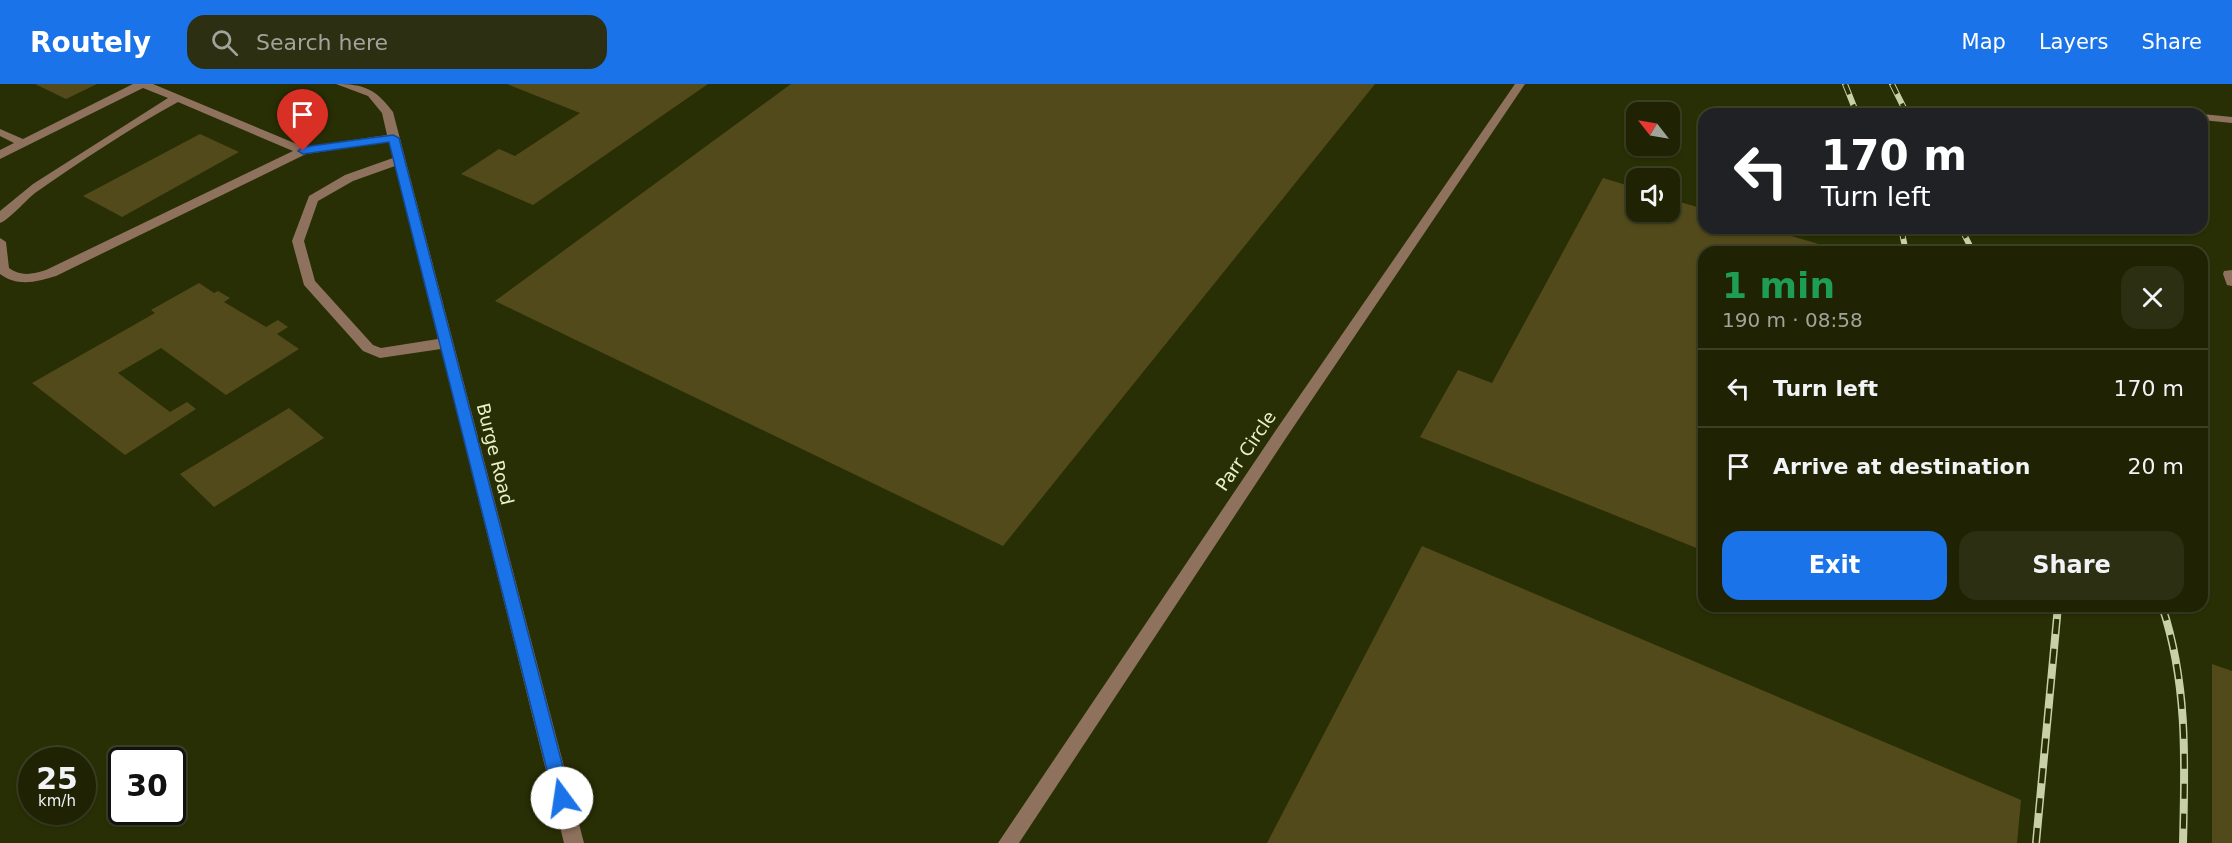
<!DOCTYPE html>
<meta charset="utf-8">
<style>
:root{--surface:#1f2303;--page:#2c2f12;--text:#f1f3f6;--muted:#a1a49a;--line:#3c4025;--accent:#1a73e8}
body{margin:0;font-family:"DejaVu Sans",sans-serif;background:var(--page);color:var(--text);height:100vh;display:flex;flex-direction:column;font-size:22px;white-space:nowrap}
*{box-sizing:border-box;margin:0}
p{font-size:20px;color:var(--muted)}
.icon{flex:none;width:33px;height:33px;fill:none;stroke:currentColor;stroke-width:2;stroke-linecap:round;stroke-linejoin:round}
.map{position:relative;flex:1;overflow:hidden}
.drawer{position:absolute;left:1698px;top:162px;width:510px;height:366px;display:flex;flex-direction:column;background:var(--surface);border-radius:18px;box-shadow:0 2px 4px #0004,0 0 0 2px var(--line)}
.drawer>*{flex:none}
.top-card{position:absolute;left:1698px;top:24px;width:510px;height:126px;border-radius:18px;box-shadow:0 2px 4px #0004,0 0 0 2px var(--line);background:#202124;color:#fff;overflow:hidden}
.needle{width:39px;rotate:301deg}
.fabs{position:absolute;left:1626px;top:18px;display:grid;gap:12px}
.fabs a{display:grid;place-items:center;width:54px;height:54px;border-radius:12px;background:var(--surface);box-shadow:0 2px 4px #0004,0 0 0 2px var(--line);font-size:30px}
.speed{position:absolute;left:18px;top:663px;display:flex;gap:12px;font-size:30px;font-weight:700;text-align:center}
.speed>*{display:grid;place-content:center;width:78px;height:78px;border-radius:50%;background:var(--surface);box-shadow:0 2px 4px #0004,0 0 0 2px var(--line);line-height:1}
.speed small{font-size:15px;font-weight:400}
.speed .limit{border:3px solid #111;border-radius:9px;background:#fff;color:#111}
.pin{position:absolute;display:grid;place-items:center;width:51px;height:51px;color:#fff;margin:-62px -26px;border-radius:50% 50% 50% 0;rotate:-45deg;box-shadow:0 0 6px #0007}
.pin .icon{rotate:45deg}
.me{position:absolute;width:66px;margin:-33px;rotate:346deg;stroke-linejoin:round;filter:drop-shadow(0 0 4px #0008)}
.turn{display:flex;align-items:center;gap:21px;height:126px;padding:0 24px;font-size:27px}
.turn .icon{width:78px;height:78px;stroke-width:2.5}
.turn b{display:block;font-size:42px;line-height:51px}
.round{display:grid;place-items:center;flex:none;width:63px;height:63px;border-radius:18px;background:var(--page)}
.overview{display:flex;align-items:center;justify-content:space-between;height:102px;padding:0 24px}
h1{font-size:36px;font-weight:700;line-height:45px;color:#1e9e55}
.button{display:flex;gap:12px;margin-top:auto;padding:12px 24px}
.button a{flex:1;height:69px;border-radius:18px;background:var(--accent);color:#fff;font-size:24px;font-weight:700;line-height:69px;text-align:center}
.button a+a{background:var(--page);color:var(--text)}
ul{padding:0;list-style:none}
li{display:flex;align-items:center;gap:18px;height:78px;padding:0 24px;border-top:2px solid var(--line)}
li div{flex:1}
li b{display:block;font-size:22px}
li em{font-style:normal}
header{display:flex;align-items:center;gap:36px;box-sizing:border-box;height:84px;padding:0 30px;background:var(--accent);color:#fff}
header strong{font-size:28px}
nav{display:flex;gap:33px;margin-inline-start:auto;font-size:21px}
.search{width:420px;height:54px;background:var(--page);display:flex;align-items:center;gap:15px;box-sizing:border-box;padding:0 21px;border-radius:18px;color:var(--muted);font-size:22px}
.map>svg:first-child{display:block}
.building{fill:#534a1c}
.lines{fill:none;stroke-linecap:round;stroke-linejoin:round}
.minor{fill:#8f725d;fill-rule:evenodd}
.rail-far1-casing{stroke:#c7d0a7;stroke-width:6}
.rail-casing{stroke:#c7d0a7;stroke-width:8}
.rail-far1{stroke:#292f04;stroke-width:4;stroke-dasharray:11;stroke-linecap:butt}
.rail{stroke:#292f04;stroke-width:5;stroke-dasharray:15;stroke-linecap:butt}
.route{fill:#1a73e8;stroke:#114b97;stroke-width:1.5}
.labels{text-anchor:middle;stroke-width:6;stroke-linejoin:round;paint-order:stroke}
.street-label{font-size:18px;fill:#e8f1c9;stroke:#292f04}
</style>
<header>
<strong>Routely</strong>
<div class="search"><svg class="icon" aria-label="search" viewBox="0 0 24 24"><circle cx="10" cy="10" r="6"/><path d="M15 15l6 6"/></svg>Search here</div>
<nav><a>Map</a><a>Layers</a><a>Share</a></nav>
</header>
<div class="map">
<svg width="2232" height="759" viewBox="0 0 2232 759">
<rect width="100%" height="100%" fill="#292f04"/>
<!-- building -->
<path class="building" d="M35 0H97L66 15Z
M507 0H708L533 121 461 90 499 65 515 72 580 29Z
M791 0H1375L1003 462 495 217Z
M200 50 239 68 122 133 83 112Z
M1603 94 1636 104V128H1670V115L1704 125V144H1765L1842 167 1704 168V467L1420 353 1458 286 1492 299Z
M199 199 214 209 218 207 230 214 224 218 266 243 278 236 288 243 277 250 299 265 226 311 161 264 118 289 170 328 187 318 196 325 125 371 32 299 155 229 151 226Z
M289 324 324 354 214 423 180 390Z
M1422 462 2021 716 2017 759H1267Z
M2212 580 2232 587V759H2212Z"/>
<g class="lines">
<!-- minor -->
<path class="minor" d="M133 0H153L304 63 387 51 382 29 368 12 336 0C364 0 376 5 393 28L584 759H564L441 265 380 274 363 267 304 201 292 157 309 112 345 91 393 74 389 58 306 70 56 192C37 198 17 203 0 190V154L6 158 9 184C21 193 33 190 46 186L293 67 178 18C129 45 81 77 35 109 26 116 9 136 0 139V127L33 100 168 14 143 4 0 75V66L14 59 0 52V45L23 55ZM395 82 438 255 381 264 373 261 315 197 304 157 318 117 353 97Z
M1515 0H1525L1286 354 1019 759H998L1276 346Z
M2152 26 2168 28 2170 30H2147L2148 27Z
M2200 30H2202L2232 33V39L2202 36Z
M2232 186V202L2227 201 2223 190 2224 187Z"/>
<!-- rail-far1 casing -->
<g class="rail-far1-casing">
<path id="rail-far1" d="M1845 0 1857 30
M1892 0 1907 30
M1901 144 1906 168
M1961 144 1973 168"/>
</g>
<!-- rail casing -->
<g class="rail-casing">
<path id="rail" d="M2162 522C2188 600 2185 678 2183 759
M2036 759 2058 522"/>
</g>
<!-- rail-far1 -->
<use href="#rail-far1" class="rail-far1"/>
<!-- rail -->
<use href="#rail" class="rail"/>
</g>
<!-- route -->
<path class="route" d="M393 51 399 54 571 714 568 719 562 721 556 719 554 714 389 58 303 70 298 67 303 63Z"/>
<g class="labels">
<!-- street labels -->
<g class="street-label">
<text transform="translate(1246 367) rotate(-56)" y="6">Parr Circle</text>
<text transform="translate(495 370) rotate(76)" y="6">Burge Road</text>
</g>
</g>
</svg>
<div class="fabs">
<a><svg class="needle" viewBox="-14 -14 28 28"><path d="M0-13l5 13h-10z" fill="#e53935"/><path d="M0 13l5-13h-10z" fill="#a1a49a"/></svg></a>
<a><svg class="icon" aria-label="sound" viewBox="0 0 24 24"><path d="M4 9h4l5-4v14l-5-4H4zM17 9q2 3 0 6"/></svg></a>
</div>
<div class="speed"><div>25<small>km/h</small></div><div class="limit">30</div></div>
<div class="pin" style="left:303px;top:67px;background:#d93025"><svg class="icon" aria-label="arrive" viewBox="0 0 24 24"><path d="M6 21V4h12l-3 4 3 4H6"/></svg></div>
<svg class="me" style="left:562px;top:714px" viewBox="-20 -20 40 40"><circle r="19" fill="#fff"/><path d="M0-13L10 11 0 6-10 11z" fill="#1a73e8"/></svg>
<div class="top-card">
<div class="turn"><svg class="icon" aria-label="left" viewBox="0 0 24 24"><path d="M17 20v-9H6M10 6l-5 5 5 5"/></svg><div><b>170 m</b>Turn left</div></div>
</div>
<section class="drawer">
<div class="overview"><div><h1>1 min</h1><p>190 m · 08:58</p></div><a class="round"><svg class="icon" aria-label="close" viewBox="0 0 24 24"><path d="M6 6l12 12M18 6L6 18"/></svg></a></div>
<ul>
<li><svg class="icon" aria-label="left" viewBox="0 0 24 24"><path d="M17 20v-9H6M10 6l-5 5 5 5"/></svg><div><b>Turn left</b></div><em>170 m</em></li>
<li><svg class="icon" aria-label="arrive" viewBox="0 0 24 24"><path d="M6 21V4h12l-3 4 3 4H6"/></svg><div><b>Arrive at destination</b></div><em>20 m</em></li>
</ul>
<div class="button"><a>Exit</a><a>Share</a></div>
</section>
</div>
